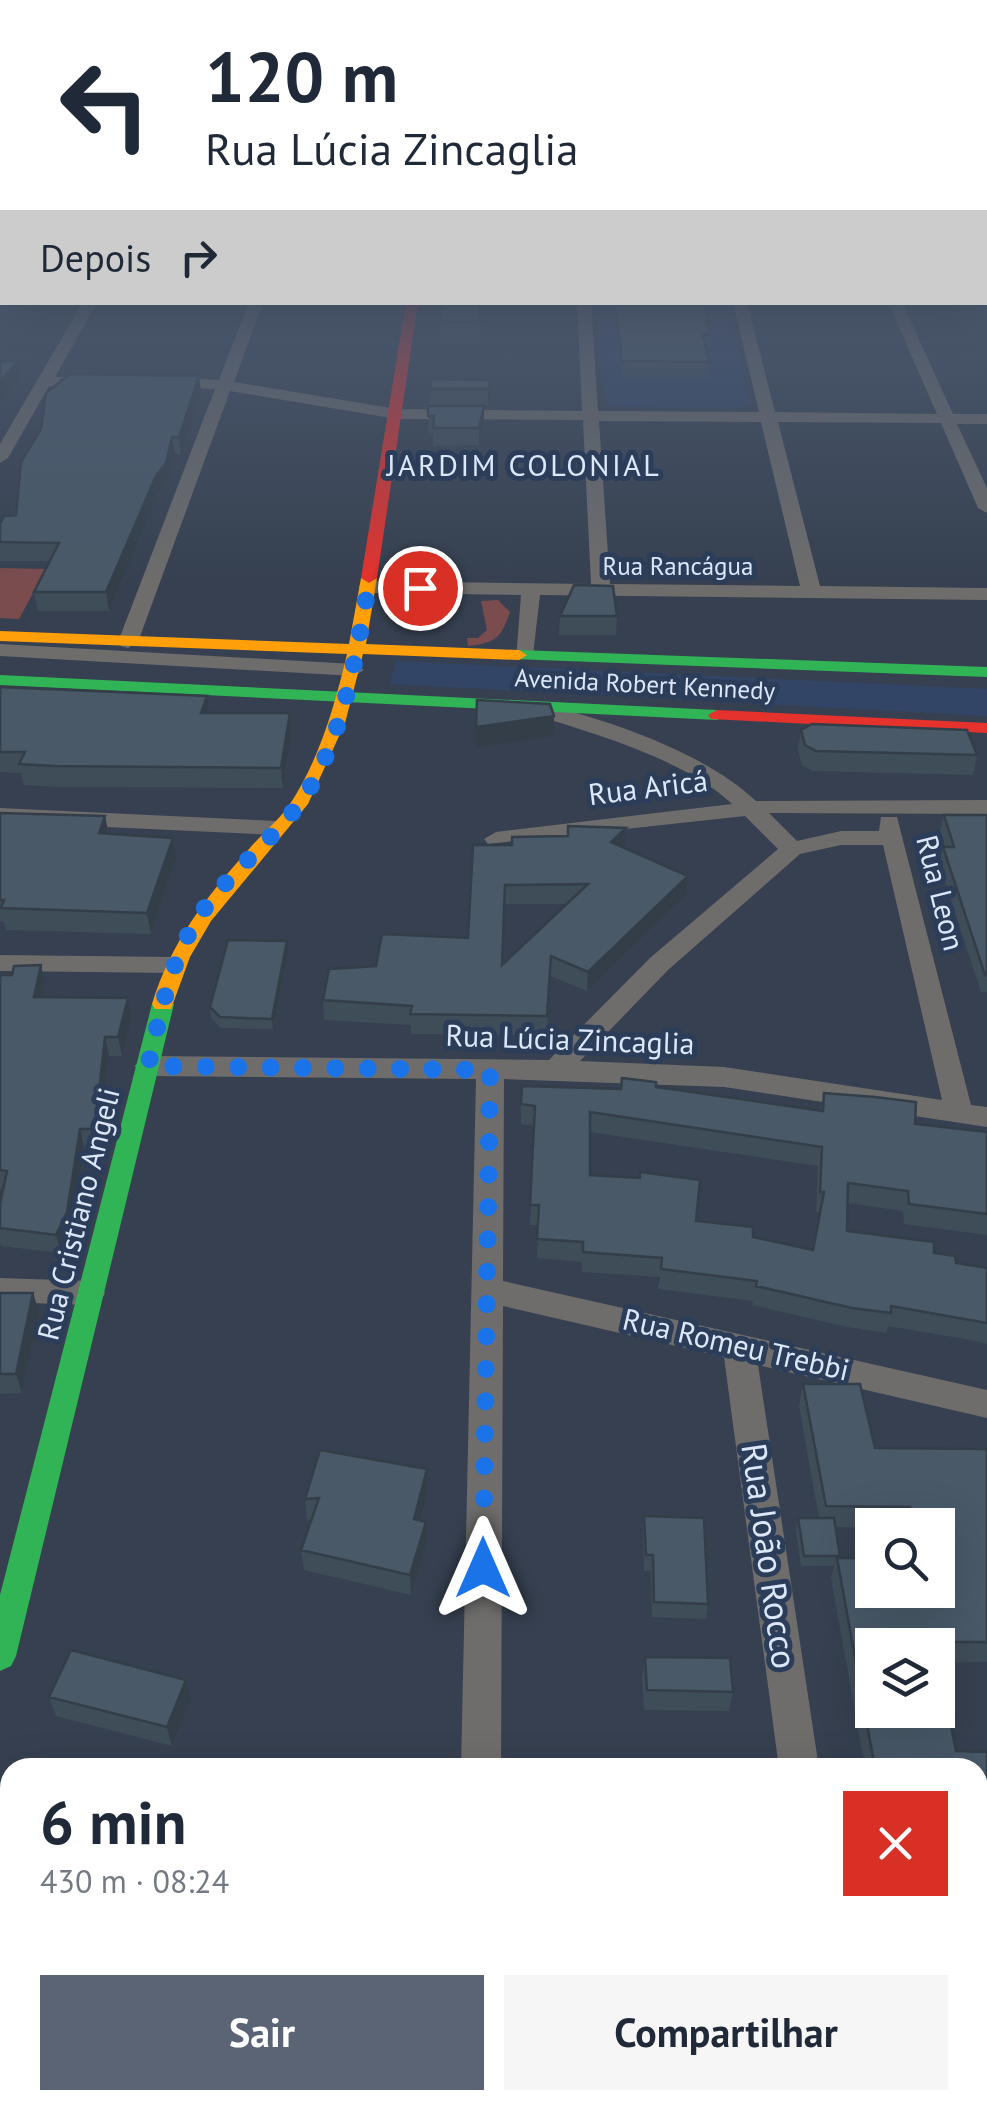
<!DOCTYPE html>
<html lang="pt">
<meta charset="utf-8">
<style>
:root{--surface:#fff;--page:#f6f6f7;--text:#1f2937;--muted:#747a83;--accent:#5a6474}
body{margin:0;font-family:"PT Sans",sans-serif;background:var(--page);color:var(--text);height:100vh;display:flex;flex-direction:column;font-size:38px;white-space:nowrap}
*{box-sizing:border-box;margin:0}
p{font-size:32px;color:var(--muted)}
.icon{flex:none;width:55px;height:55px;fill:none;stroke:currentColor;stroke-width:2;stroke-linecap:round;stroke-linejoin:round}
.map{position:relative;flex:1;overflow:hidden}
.panel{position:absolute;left:0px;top:1758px;width:988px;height:352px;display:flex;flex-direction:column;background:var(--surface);border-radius:30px 30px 0 0;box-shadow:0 10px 40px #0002}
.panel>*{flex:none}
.banner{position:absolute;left:0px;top:0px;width:988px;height:305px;box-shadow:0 10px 40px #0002;background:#fff;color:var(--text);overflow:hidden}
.buttons{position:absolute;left:855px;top:1508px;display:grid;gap:20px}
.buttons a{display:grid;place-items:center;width:100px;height:100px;border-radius:0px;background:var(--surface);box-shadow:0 10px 40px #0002;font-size:50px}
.pin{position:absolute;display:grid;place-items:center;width:85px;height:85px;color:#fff;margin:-42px;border:5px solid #fff;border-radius:50%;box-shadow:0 2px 10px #0007}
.me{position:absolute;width:110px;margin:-55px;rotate:0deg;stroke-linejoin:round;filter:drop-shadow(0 0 8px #0008)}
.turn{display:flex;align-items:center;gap:35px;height:210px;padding:0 40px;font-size:45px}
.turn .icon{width:130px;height:130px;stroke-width:2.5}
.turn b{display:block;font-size:70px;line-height:85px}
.then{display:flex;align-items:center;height:95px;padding:0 40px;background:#0003;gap:20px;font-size:38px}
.round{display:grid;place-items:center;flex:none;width:105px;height:105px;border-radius:0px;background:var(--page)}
.overview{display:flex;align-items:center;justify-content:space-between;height:170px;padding:0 40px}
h1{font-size:60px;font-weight:800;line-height:75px}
.cta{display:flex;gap:20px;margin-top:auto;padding:20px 40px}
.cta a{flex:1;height:115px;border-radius:0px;background:var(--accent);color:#fff;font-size:40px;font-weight:800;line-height:115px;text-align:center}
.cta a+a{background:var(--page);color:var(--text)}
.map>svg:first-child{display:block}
.built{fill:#324566}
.green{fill:#7a4c4e}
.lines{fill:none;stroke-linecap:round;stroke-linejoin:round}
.street{fill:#6e6d6c;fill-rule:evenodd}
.fast{fill:#30b455;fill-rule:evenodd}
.slow{fill:#ff9f0a;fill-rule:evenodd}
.jam{fill:#e5322d;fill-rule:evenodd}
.wall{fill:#3f4d59;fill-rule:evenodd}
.shaded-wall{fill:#333e49}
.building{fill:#495968;stroke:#333e49;stroke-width:2.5;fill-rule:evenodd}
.route{stroke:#1a73e8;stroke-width:18;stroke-dasharray:0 32.4}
.labels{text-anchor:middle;stroke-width:10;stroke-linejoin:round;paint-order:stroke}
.far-street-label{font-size:25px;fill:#dce7fa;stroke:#2c3d5a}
.far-quarter-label{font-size:30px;letter-spacing:2.5px;fill:#dce7fa;stroke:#2c3d5a}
.street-label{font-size:30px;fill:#dce7fa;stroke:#2c3d5a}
.near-street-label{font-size:35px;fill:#dce7fa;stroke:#2c3d5a}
</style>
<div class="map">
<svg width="987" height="2109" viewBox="0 0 987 2109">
<rect width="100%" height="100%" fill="#364050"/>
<!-- built -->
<path class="built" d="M597 303H726L750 404 737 409 609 406 605 401Z
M396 661 987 689V716L390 684Z"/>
<!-- green -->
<path class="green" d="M0 568 46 569 19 619 0 618Z
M498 600 510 612C501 638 496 643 468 646L467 638H478L487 630 481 601Z"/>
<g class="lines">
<!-- street -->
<path class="street" d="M83 302H97L55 377H98L106 382 98 387 49 386 8 458 0 463V444Z
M249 302H263L234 382 397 409 582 411 577 302H591L598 411 759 412 733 302H747L775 412 937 414 888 302H902L953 414H987V424H957L987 488V513L978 508 941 423 778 422 820 586 987 588V600L540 595 533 655 530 659H516L521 595 368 593 358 587 368 581 591 584 583 420 397 419 230 391 138 642 128 648 121 646 118 642 215 389 166 387 158 382 166 377 219 380ZM599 421 761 422 800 586 610 584Z
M0 644 354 664 364 670 354 676 0 656Z
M535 702C605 719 703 751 756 801L987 800V814L769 813 797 841 841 831H879L881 817H897L971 1105 987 1107V1127L724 1087 504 1079 503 1281 987 1390V1418L758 1365 819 1768H779L724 1357 503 1306 501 1768H461L476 1079 148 1076 134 1066 148 1056 549 1060 650 958 778 849 745 816 488 844 484 839 496 832 732 804C687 760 588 731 527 713V703ZM841 845H883L942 1100 724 1067 580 1061 668 970 800 854Z
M0 808 277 821 289 828 277 835 0 822Z
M0 955 173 957 186 965 173 973 0 971Z
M0 1278 89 1281 100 1284 105 1293 100 1302 89 1305 0 1302Z
M456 2100H502V2109H456Z
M823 2100H869L870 2109H824Z"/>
<!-- fast -->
<path class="fast" d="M519 650 987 667V677L513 659 511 655Z
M0 675 717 710 726 715 717 720 0 685Z
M163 997 174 1004 16 1656 11 1666 0 1671V1595L152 1004Z"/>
<!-- slow -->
<path class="slow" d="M369 573 377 578 366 644 519 650 527 655 519 660 363 654 345 723 308 804 211 921 190 957 171 1009H155L152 1004C171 942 206 897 249 849 262 834 279 820 290 804 319 760 335 705 347 654L0 641V631L349 644 361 578Z"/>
<!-- jam -->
<path class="jam" d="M406 302H418L377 578 369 583 361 578Z
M717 710 987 723V733L711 719 708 715Z"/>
</g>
<!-- wall -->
<path class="wall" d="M613 302H704L711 335 709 351H707L709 362 708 377H622Z
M440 322H481V344H441Z
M491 380V396L488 406H484V423L479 445 433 446V433H428L430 389Z
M201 392 181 454H175L168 480 158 494 109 611H38L34 592 50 561H0V524L16 515Z
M560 616H617L616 635H559Z
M0 687 207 696 210 713H290L292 733 283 788 59 787 24 785 21 773 0 772Z
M801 730 977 755 973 775 813 771 802 765 798 750Z
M0 813 105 816 109 834 176 859 151 934 6 930 4 922 0 921Z
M944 815H987V992H981L939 864 943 847H945L940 831Z
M473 845 624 847 688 876 686 895 587 991 550 976 547 1035 411 1034V1025L324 1020 323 1000 376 966 468 938ZM504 904H567L502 965Z
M288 952 273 1029 221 1028 211 1018 210 1007Z
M41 965 45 983 42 998H128L132 1017 122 1056H109L99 1147H84L71 1231 61 1253 1 1246 0 1243V1204L3 1189H0V975H12Z
M656 1087 821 1110 824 1093 915 1124 987 1132V1235L904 1224 903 1211 848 1203 847 1231 934 1253 956 1263 987 1268V1344L971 1340 888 1326 886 1333 847 1327 752 1305 753 1301 658 1289 660 1277 582 1272V1262L537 1258 538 1225H530L534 1126 521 1124V1104L621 1089ZM590 1132 818 1166 816 1212H820L812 1250 753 1237 696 1221 590 1175Z
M0 1293H33L39 1312 22 1393 0 1394Z
M803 1384 875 1448 987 1449V1662L938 1663 956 1751 987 1752V1814L986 1809 978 1811V1768H865L831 1578 834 1566H801L796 1529 798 1518H819L799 1406ZM872 1525H938V1590L839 1558 835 1527 872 1528ZM872 1645H938V1710Z
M427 1469 428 1490 420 1520 427 1542 411 1595 304 1570 301 1550 311 1519 307 1520 305 1499Z
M644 1516 708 1604 706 1619 652 1617 651 1571H644L643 1532Z
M645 1657 733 1692 729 1711 644 1710 642 1676Z
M186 1680 191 1699 172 1746 56 1716 49 1697Z
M987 1984V2109H914L913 2100H978Z"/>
<!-- shaded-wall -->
<path class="shaded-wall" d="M2 288V302H7L0 312V292Z
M18 361 21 378 0 403V382Z
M199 376 201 392 181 454 179 437Z
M491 380V396L488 406V389Z
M484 406V423L479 445V428Z
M172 437 175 454 168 480 158 494 109 611 106 592Z
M207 696 210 716 201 713Z
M290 713 292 733 283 788 281 768Z
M554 716V736L476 747V727Z
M105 816 109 837 99 833Z
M626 828 624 847 610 861 611 842Z
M173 838 176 859 151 934 147 913Z
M688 876 686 895 587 991 588 972Z
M287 941 288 952 273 1029 272 1019Z
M41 965 45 983 38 1016 34 997Z
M128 998 132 1017 122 1056 118 1037Z
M105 1037 109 1056 99 1147 95 1129Z
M80 1129 84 1147 71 1231 61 1253 56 1235Z
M33 1293 39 1312 22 1393 16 1374Z
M427 1469 428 1490 415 1540 414 1519Z
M426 1522 427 1542 411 1595 410 1575Z
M186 1680 191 1699 172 1746 167 1727Z"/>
<!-- building -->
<path class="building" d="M443 302H478L481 322H440Z
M615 302H704L711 335H703L709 362 622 361Z
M0 361H18L0 382Z
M70 374 199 376 179 437H172L166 463 156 476 106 592H34L59 543 0 542V524L4 516 16 515 21 462 41 429 46 393Z
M431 379 491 380 488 389H430Z
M428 406H484L479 428H433L434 416H428Z
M574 585 613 586 617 616H560Z
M0 687 207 696 201 713H290L281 768 55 766 19 764 25 752H0Z
M477 700 550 704 554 716 476 727Z
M812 724 967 730 977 755 816 751 805 745 801 730Z
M0 813 105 816 99 833 173 838 147 913 1 908 4 900H0Z
M944 815H987V975H985L943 847H954Z
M568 826 626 828 611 842 688 876 588 972 551 956 547 1016 410 1014 412 1006 323 1000 329 969 376 966 382 934 468 938 473 845H512V837L568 836ZM588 884 502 965 505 885Z
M228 940 287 941 272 1019 220 1017 210 1007Z
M41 965 34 997 128 998 118 1037H105L95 1129H80L67 1212 56 1235 0 1228V1204L7 1171 0 1170V975H12L14 966Z
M622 1078 656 1082V1087L823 1111 824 1093 875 1097 916 1102 915 1124 987 1132V1214L909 1204 908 1191 848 1183 847 1231 934 1242V1253L955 1256 956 1263 987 1268V1323L891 1306V1313L852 1308 756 1286 757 1281 661 1269 662 1258 583 1252V1242L537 1239 539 1205H530L535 1106 521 1104 522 1086 621 1089ZM590 1112 822 1147 820 1192H824L813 1250 753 1237V1227L696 1221 700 1180 640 1172V1178L590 1175Z
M0 1293H33L16 1374H0Z
M803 1384H860L875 1448 987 1449V1642H934L935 1645H872V1710H938V1660L956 1751 987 1752V1792L978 1793V1768H875L837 1558H872V1590H938V1525H913L910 1507 826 1506Z
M320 1450 427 1469 414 1519 426 1522 410 1575 301 1550 319 1498 305 1499Z
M644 1516 704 1518 708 1604 654 1602 653 1555H646Z
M798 1518H834L840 1556H804Z
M71 1650 186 1680 167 1727 49 1697Z
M645 1657 730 1658 733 1692 647 1690Z
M978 1943 987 1984V2109H926L924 2100H978Z"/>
<!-- sky -->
<linearGradient id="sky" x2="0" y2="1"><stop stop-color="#1e232c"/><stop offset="0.49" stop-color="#4c596f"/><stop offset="1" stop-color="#4c596f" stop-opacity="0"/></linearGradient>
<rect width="987" height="582" fill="url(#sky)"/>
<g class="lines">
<!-- route -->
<path class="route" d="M420 588H368C357 650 347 715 318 773 290 831 230 867 196 921 169 965 160 1017 148 1066L490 1070 483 1568"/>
</g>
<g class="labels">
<!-- far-street labels -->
<g class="far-street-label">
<text x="678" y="575">Rua Rancágua</text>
<text transform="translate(645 684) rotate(3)" y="9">Avenida Robert Kennedy</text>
</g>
<!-- far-quarter labels -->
<g class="far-quarter-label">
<text x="524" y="476">JARDIM COLONIAL</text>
</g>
<!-- street labels -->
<g class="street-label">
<text transform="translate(648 788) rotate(-7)" y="10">Rua Aricá</text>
<text transform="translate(940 893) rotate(76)" y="10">Rua Leon</text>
<text transform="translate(570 1040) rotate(2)" y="10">Rua Lúcia Zincaglia</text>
<text transform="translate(79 1214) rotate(-76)" y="10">Rua Cristiano Angeli</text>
<text transform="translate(736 1345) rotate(13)" y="10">Rua Romeu Trebbi</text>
</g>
<!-- near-street labels -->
<g class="near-street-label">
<text transform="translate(769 1556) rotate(82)" y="12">Rua João Rocco</text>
</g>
</g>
</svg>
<div class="buttons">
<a><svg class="icon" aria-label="search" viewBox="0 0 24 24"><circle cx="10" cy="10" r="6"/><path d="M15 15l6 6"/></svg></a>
<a><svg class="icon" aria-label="layers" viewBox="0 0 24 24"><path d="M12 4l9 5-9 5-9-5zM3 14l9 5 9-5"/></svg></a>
</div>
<div class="pin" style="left:420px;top:588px;background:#d93025"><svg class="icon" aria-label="arrive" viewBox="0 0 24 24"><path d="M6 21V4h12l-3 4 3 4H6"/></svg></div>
<svg class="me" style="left:483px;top:1568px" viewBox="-20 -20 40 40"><path d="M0-17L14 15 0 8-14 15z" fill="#1a73e8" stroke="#fff" stroke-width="4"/></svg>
<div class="banner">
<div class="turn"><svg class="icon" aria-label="left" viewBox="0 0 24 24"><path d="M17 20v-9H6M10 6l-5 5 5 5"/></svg><div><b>120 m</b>Rua Lúcia Zincaglia</div></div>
<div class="then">Depois<svg class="icon" aria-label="right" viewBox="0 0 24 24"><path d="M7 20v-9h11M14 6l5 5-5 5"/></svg></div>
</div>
<section class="panel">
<div class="overview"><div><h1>6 min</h1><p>430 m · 08:24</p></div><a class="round" style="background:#d93025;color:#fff"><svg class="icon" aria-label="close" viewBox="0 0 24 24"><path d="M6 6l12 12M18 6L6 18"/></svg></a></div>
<div class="cta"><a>Sair</a><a>Compartilhar</a></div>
</section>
</div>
